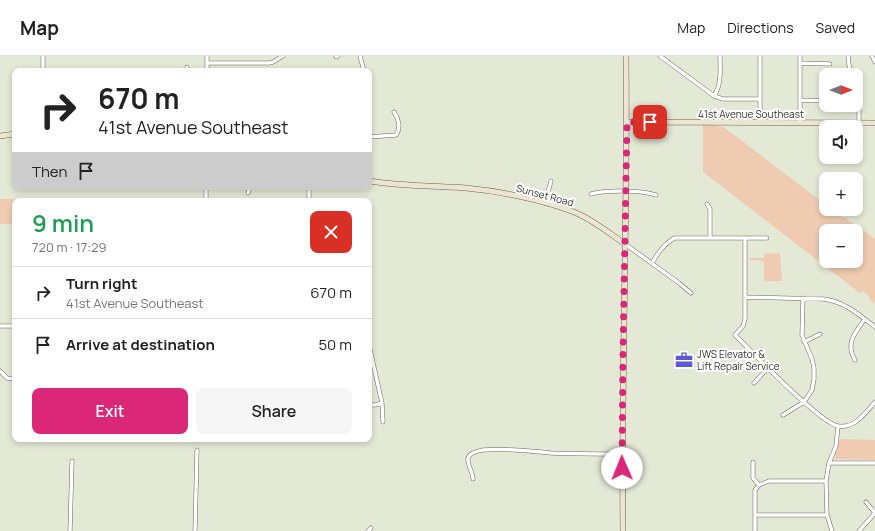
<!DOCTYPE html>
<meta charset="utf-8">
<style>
:root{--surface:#fff;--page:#f6f6f6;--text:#222;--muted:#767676;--line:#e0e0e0;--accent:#db2777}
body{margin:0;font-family:Manrope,sans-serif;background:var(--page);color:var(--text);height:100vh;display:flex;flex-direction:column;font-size:15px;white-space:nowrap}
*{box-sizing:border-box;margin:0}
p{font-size:13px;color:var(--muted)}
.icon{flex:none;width:22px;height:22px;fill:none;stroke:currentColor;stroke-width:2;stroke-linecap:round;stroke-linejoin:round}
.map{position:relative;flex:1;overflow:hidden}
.side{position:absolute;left:12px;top:142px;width:360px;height:244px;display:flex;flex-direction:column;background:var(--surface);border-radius:8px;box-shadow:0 2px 6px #0003}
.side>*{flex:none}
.guide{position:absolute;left:12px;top:12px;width:360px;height:122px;border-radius:8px;box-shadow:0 2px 6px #0003;background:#fff;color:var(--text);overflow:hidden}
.needle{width:26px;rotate:90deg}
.buttons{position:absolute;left:819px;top:12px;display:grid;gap:8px}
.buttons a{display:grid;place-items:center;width:44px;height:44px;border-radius:8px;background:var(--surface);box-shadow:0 2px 6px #0003;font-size:20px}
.pin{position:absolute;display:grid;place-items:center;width:34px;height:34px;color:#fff;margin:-17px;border-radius:8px;box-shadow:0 2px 6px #0006}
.me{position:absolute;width:44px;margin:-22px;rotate:359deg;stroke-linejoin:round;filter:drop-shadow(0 0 3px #0008)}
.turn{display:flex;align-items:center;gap:14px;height:84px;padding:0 20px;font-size:18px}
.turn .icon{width:52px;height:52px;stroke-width:2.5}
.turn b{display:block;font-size:28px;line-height:34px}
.then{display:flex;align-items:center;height:38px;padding:0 20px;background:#0003;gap:8px;font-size:15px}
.round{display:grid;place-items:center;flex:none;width:42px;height:42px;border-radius:8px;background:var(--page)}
.headline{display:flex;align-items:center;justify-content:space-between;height:68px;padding:0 20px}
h1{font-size:24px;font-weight:600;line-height:30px;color:#1e9e55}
.cta{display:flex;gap:8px;margin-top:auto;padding:8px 20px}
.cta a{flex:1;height:46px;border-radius:8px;background:var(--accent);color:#fff;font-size:16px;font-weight:600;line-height:46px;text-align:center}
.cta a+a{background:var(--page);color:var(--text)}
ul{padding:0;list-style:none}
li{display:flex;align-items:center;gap:12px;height:52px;padding:0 20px;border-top:1px solid var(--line)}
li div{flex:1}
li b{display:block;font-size:15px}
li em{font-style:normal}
header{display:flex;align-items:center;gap:24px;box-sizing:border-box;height:56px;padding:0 20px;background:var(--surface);border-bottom:1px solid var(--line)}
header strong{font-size:19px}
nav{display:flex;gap:22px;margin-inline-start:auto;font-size:14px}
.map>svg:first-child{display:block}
.green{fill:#efcbb1;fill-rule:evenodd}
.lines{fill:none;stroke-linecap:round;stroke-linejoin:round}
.street-casing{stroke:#646957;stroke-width:4.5}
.secondary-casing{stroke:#646957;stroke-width:6}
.street{stroke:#fff;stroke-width:3.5}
.secondary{stroke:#ede5d0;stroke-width:5}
.route{stroke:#db2777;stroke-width:7;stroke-dasharray:0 12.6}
.labels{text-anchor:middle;stroke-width:4;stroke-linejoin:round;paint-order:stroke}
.street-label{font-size:10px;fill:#35372f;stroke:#fff}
.poi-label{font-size:10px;fill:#35372f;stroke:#fff;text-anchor:start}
</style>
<header>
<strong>Map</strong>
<nav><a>Map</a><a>Directions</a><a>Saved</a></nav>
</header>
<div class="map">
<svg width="875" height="475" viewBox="0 0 875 475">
<rect width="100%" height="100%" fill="#e3e9d5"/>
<!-- green -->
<path class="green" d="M703 69H715L725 72 826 149V153C834 153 838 161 846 162L850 166 855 168 875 183V248L869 243 870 241 863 235 860 237 703 116ZM826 175H856V205H826Z
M0 143 114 145H15V168H0Z
M780 197 782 225H764V205L750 204V202H764V198Z
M840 383 875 384V404L836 403 834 399Z"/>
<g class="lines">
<!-- street casing -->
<g class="street-casing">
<path id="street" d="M43 0V15
M360 0 364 15
M660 0 714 40 723 43H760
M848 0 849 9 852 19
M872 0 875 6
M336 1 338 0
M207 7H269L273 6 283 0
M800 7 830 8
M187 15V11
M207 15V0
M856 26 859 32V67
M714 40C722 28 720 13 720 0
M800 44 826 45
M760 67V0
M800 67V0
M369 81 396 79C401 72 399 63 394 56
M309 131V145
M248 137 250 131
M591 138C606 134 641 134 656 139
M206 145V131
M545 147 551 125
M707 148 710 153V181
M745 182V263L743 270 735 279C752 296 820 367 838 370 855 373 866 356 875 346
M625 188 679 227 691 237
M652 207C658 197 663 189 674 182H767
M745 241 824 243C845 246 858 258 875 271
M0 270H15
M804 286 820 278
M369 289 382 347 383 366
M855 304C845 287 855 277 865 263
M0 315 7 322 15 323
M754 327 768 312
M369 349H375L382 347
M783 359 804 346 812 334 814 323V312L812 303 802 279 803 242
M753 406V422L759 429 755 434V475
M829 407H875
M473 423C473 416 465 405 469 400 472 396 478 395 483 394 505 392 529 395 551 397 575 398 599 398 622 398
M759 429 769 425H826
M866 446 875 457
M755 459H827
M70 475 72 405
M195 475 197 394
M368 475 371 472
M832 475 827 459 826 425 829 407 836 390 838 370
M859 475 875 457"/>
</g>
<!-- secondary casing -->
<g class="secondary-casing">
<path id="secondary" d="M627 66 875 67
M0 80 15 78
M369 125C401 130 434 130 466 132 499 135 543 144 574 156 592 163 609 177 625 188
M623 475C621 317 628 158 626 0"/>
</g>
<!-- street -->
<use href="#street" class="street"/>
<!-- secondary -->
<use href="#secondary" class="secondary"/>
</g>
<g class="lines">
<!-- route -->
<path class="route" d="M622 412 623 295 627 66H650"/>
</g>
<!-- icons -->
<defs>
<g id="office-bare" transform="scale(1.38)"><path d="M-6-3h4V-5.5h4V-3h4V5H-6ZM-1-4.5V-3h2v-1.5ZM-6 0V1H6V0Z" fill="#5d5bd3" stroke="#fff" stroke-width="2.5" paint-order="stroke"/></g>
</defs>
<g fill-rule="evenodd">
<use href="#office-bare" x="684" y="304"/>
</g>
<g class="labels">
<!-- street labels -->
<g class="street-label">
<text x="751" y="62">41st Avenue Southeast</text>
<text transform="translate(545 139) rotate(15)" y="4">Sunset Road</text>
</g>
<!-- poi labels -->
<g class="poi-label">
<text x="697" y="302">JWS Elevator &amp;<tspan x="697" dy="12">Lift Repair Service</tspan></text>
</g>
</g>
</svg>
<div class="buttons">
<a><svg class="needle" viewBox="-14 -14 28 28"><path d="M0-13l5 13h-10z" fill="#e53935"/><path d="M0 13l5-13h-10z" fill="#767676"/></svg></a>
<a><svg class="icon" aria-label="sound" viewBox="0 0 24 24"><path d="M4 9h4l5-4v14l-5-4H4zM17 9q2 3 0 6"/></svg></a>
<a>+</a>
<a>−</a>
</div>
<div class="pin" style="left:650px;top:66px;background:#d93025"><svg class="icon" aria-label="arrive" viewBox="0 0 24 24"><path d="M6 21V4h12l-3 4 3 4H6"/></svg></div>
<svg class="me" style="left:622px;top:412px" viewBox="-20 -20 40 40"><circle r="19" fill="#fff"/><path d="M0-13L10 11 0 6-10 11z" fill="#db2777"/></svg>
<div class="guide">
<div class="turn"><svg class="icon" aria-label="right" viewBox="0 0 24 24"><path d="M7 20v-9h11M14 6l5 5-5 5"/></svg><div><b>670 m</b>41st Avenue Southeast</div></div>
<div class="then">Then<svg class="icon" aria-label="arrive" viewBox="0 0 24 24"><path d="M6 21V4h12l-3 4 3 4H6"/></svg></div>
</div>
<section class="side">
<div class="headline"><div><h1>9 min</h1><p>720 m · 17:29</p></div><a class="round" style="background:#d93025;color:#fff"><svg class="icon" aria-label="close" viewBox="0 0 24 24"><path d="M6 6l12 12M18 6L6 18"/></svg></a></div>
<ul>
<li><svg class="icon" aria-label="right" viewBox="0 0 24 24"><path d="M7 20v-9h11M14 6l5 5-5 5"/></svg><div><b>Turn right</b><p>41st Avenue Southeast</p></div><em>670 m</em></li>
<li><svg class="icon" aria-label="arrive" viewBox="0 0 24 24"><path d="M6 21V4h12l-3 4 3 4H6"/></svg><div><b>Arrive at destination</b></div><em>50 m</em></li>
</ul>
<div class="cta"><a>Exit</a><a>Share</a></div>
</section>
</div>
